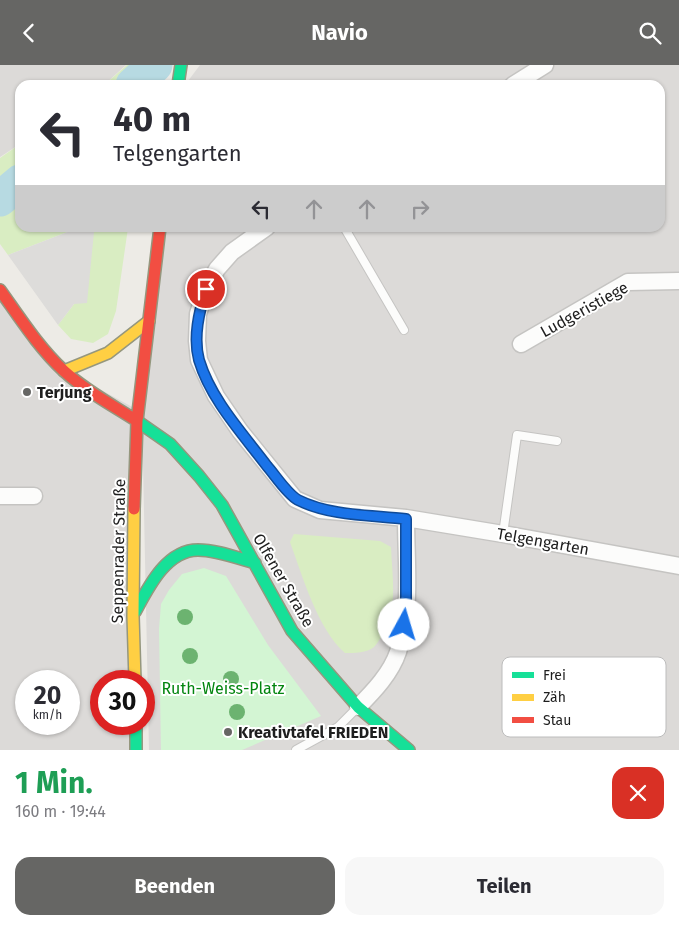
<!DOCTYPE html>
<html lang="de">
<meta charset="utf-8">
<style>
:root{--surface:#fff;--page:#f7f7f7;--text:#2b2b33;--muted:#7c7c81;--accent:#666664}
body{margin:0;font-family:"Fira Sans",sans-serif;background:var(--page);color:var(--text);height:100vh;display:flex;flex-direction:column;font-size:19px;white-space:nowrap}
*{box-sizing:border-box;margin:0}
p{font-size:16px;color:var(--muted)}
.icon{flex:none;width:28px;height:28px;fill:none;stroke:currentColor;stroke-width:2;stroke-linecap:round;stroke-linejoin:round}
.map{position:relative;height:685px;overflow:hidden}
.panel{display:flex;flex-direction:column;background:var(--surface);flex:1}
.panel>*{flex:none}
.banner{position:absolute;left:15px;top:15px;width:650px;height:152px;border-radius:15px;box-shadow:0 1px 4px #0004;background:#fff;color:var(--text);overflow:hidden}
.speed{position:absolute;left:15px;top:605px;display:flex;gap:10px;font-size:25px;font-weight:700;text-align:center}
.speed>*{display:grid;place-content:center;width:65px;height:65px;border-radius:50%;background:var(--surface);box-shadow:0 1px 4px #0004;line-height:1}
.speed small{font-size:12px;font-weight:400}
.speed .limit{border:8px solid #d22;background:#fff;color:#111}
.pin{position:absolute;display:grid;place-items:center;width:42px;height:42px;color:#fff;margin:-21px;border:2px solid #fff;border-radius:50%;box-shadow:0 1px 5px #0007}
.me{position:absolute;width:55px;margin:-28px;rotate:6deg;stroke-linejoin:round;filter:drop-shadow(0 0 4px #0008)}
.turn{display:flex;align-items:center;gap:18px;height:105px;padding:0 15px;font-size:22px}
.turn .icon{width:65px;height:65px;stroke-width:2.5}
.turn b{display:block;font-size:35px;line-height:42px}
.lanes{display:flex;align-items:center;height:48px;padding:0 15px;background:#0003;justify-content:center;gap:25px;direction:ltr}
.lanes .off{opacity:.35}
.round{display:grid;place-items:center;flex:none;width:52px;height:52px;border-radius:15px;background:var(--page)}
.summary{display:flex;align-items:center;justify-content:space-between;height:85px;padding:0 15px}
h1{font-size:30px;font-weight:700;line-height:38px;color:#1e9e55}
.action{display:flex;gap:10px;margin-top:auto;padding:10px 15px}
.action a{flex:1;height:58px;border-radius:15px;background:var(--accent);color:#fff;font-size:20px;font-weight:700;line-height:58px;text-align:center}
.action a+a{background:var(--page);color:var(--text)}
header{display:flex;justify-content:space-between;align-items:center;height:65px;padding:0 15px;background:var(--accent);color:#fff;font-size:22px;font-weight:700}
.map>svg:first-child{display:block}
.residential{fill:#dcdad8;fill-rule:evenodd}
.grass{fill:#d9edc2}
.park{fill:#d3f5d3}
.parking{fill:#dddcda}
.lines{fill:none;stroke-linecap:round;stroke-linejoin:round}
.river{stroke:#b7dae2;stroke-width:35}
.lane-casing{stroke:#c5c4c2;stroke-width:10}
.street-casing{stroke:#c5c4c2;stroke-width:19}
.fast-casing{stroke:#95977e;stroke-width:14}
.slow-casing{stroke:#95977e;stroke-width:14}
.jam-casing{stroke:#95977e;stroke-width:14}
.lane{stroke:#fcfcfb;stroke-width:8}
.street{stroke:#fcfcfb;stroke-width:16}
.fast{stroke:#16e098;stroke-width:11}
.slow{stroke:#ffcf43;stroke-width:11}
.jam{stroke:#f24e42;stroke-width:11}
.tree{fill:#6cb370}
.route-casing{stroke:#114b97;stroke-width:12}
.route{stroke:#1a73e8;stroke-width:9}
.poi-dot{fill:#666664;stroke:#fff;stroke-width:2}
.labels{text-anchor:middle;stroke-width:4;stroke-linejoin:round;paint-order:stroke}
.street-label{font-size:16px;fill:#1e1e1e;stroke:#fff}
.poi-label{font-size:16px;font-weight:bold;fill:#1e1e1e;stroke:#fff;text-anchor:start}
.park-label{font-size:16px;fill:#03850f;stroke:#fff}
.key{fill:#fff;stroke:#bcbcbc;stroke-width:1}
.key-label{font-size:14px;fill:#1e1e1e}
</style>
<header><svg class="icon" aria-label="back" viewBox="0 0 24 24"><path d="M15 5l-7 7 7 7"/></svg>Navio<svg class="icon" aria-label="search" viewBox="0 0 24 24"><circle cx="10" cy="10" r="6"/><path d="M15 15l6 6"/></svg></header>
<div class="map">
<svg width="679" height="685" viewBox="0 0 679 685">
<rect width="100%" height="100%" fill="#edebe6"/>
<!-- residential -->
<path class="residential" d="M0 0H126L104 20H20V79L0 92Z
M200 0H679V685H149L142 350 165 163 660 162V20H185Z
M0 232 49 296 134 343 135 616H101V659H136V685H0ZM26 616H69V659H26Z"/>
<!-- grass -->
<path class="grass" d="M127 0H152L149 20H104Z
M20 79V162L128 163 116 246 108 269 93 278 71 274 58 260 74 239 70 166 8 190 0 179V93Z
M294 469 380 476 391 482C392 512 399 546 381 572 379 575 377 579 374 582 367 588 354 588 345 588 318 565 302 510 290 477Z"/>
<!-- park -->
<path class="park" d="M204 503 226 511 268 580 321 651 242 685H161L159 564 161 539 169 525 182 509Z"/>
<!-- parking -->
<path class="parking" d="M70 166 94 167 87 238 74 239 58 260 8 190Z"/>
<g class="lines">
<!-- river -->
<path class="river" d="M133 20 155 0
M0 134 20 117"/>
<!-- lane casing -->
<g class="lane-casing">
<path id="lane" d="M344 162 404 265
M503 469 517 370 557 376
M296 685 338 662 356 644"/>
</g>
<!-- street casing -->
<g class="street-casing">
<path id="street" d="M513 20 545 0
M267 162 232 187 217 204 206 224 198 249 197 276 199 295 216 331 240 366 295 434 320 445 406 453 503 469 679 501
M521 279 628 217 679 216
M0 431H34
M358 642C374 626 391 608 398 587 412 544 406 497 406 453"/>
</g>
<!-- fast casing -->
<g class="fast-casing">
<path id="fast" d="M178 20 181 0
M137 356 170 379 199 411 222 440 292 566 358 642 409 685
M135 547C148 523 166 485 198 485 217 485 237 493 255 498
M136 659V685"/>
</g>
<!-- slow casing -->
<g class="slow-casing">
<path id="slow" d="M64 306 108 288 149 256
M134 444 133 551 135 616"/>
</g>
<!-- jam casing -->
<g class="jam-casing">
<path id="jam" d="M0 225C20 253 39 283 64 306 86 326 112 340 137 356
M134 444 137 356 160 162"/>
</g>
<!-- lane -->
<use href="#lane" class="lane"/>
<!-- street -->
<use href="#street" class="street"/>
<!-- fast -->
<use href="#fast" class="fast"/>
<!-- slow -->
<use href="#slow" class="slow"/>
<!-- jam -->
<use href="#jam" class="jam"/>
</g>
<!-- trees -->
<g class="tree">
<circle cx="185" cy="552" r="8"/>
<circle cx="190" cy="591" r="8"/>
<circle cx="231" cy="614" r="8"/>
<circle cx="237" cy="647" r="8"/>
</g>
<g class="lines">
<!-- route casing -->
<g class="route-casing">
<path id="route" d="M206 224C199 247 193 272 199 295 211 335 243 369 267 401 275 410 287 429 298 435 330 451 370 450 406 454V547L404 560"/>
</g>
<!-- route -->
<use href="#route" class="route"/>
</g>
<!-- markers -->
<g class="poi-dot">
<circle cx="27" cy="327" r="5"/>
<circle cx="228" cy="667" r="5"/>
</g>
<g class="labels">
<!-- street labels -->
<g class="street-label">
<text transform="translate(584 244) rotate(-29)" y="6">Ludgeristiege</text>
<text transform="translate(543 476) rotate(10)" y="6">Telgengarten</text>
<text transform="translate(118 486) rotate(-89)" y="6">Seppenrader Straße</text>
<text transform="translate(284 515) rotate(60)" y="6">Olfener Straße</text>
</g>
<!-- poi labels -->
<g class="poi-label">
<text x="37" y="333">Terjung</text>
<text x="238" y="673">Kreativtafel FRIEDEN</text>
</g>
<!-- park labels -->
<g class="park-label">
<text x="223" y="629">Ruth-Weiss-Platz</text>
</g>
</g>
<!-- legend -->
<rect x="502" y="592" width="164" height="80" rx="8" class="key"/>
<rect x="512" y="607" width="22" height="6" fill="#16e098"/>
<rect x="512" y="629" width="22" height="7" fill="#ffcf43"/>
<rect x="512" y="652" width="22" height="6" fill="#f24e42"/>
<g class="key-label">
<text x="543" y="615">Frei</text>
<text x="543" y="637">Zäh</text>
<text x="543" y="660">Stau</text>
</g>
</svg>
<div class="speed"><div>20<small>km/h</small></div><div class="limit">30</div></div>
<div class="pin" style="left:206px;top:224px;background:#d93025"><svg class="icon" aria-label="arrive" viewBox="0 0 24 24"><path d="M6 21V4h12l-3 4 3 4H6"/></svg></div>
<svg class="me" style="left:404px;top:560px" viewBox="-20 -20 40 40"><circle r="19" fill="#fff"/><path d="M0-13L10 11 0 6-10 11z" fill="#1a73e8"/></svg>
<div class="banner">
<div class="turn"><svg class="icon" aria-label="left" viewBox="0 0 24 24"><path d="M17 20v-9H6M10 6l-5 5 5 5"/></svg><div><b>40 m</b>Telgengarten</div></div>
<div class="lanes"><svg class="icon" aria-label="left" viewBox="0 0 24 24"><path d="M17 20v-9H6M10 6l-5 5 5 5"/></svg><svg class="icon off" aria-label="ahead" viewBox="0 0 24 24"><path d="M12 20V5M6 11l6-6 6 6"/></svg><svg class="icon off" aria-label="ahead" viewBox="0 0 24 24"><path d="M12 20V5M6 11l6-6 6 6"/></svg><svg class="icon off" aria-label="right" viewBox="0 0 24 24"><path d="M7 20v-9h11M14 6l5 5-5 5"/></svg></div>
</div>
</div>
<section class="panel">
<div class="summary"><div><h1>1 Min.</h1><p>160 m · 19:44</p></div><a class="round" style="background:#d93025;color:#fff"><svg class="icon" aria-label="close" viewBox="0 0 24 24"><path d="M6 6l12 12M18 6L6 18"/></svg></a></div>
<div class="action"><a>Beenden</a><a>Teilen</a></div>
</section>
